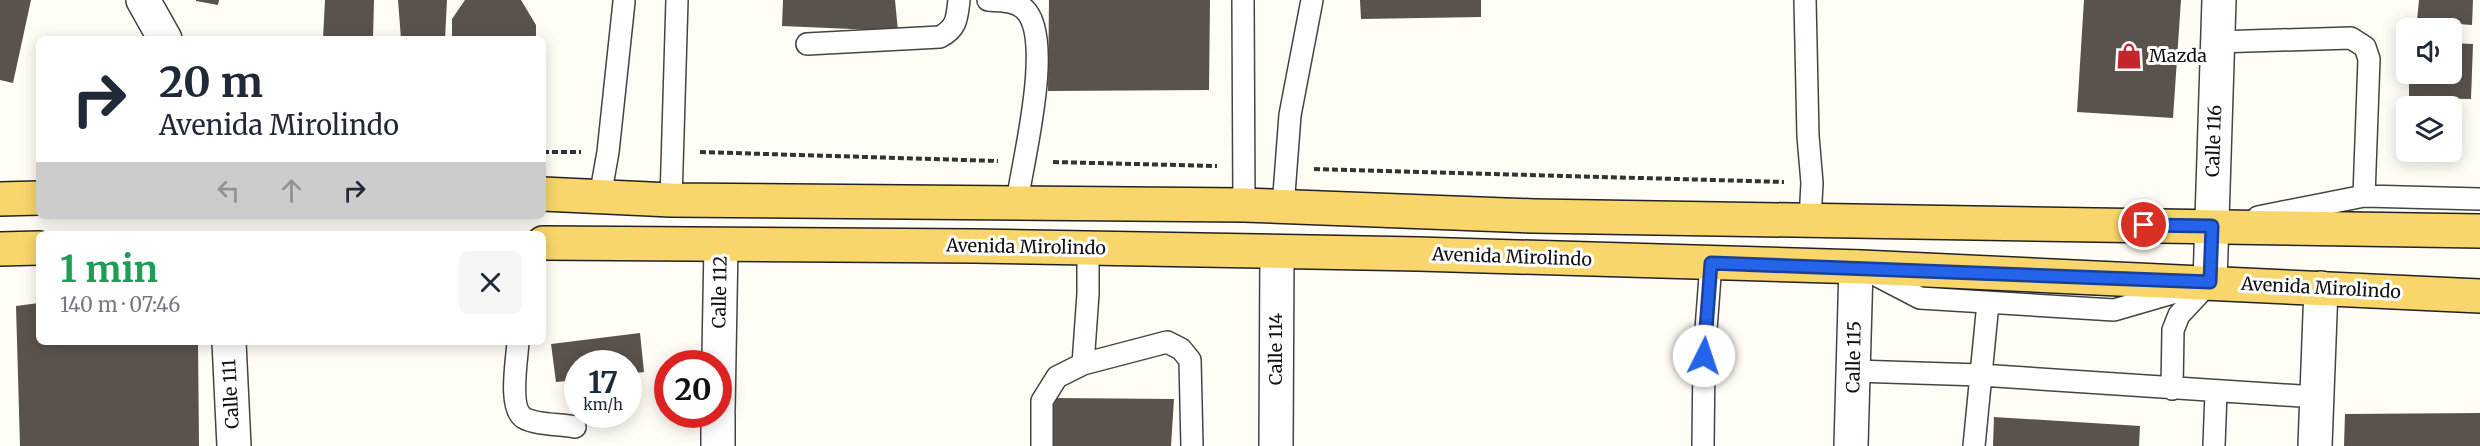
<!DOCTYPE html>
<html lang="es">
<meta charset="utf-8">
<style>
:root{--surface:#fff;--page:#f6f6f7;--text:#1f2937;--muted:#747a83}
body{margin:0;font-family:Merriweather,serif;background:var(--page);color:var(--text);height:100vh;display:flex;flex-direction:column;font-size:22px;white-space:nowrap}
*{box-sizing:border-box;margin:0}
p{font-size:20px;color:var(--muted)}
.icon{flex:none;width:33px;height:33px;fill:none;stroke:currentColor;stroke-width:2;stroke-linecap:round;stroke-linejoin:round}
.map{position:relative;flex:1;overflow:hidden}
.sheet{position:absolute;left:36px;top:231px;width:510px;height:114px;display:flex;flex-direction:column;background:var(--surface);border-radius:9px;box-shadow:0 3px 15px #0003}
.sheet>*{flex:none}
.top-card{position:absolute;left:36px;top:36px;width:510px;height:183px;border-radius:9px;box-shadow:0 3px 15px #0003;background:#fff;color:var(--text);overflow:hidden}
.buttons{position:absolute;left:2396px;top:18px;display:grid;gap:12px}
.buttons a{display:grid;place-items:center;width:66px;height:66px;border-radius:9px;background:var(--surface);box-shadow:0 3px 15px #0003;font-size:30px}
.speed{position:absolute;left:564px;top:350px;display:flex;gap:12px;font-size:30px;font-weight:700;text-align:center}
.speed>*{display:grid;place-content:center;width:78px;height:78px;border-radius:50%;background:var(--surface);box-shadow:0 3px 15px #0003;line-height:1}
.speed small{font-size:15px;font-weight:400}
.speed .limit{border:9px solid #d22;background:#fff;color:#111}
.pin{position:absolute;display:grid;place-items:center;width:51px;height:51px;color:#fff;margin:-26px;border:3px solid #fff;border-radius:50%;box-shadow:0 2px 6px #0007}
.me{position:absolute;width:66px;margin:-33px;rotate:4deg;stroke-linejoin:round;filter:drop-shadow(0 0 4px #0008)}
.turn{display:flex;align-items:center;gap:21px;height:126px;padding:0 24px;font-size:27px}
.turn .icon{width:78px;height:78px;stroke-width:2.5}
.turn b{display:block;font-size:42px;line-height:51px}
.lanes{display:flex;align-items:center;height:57px;padding:0 24px;background:#0003;justify-content:center;gap:30px;direction:ltr}
.lanes .off{opacity:.35}
.round{display:grid;place-items:center;flex:none;width:63px;height:63px;border-radius:9px;background:var(--page)}
.overview{display:flex;align-items:center;justify-content:space-between;height:102px;padding:0 24px}
h1{font-size:36px;font-weight:700;line-height:45px;color:#1e9e55}
.map>svg:first-child{display:block}
.building{fill:#5a524d}
.lines{fill:none;stroke-linecap:round;stroke-linejoin:round}
.lane-casing{stroke:#444;stroke-width:24}
.street-casing{stroke:#444;stroke-width:36}
.primary-casing{stroke:#222;stroke-width:36}
.path{stroke:#333;stroke-width:4;stroke-dasharray:6 3;stroke-linecap:butt}
.lane{stroke:#fff;stroke-width:21}
.street{stroke:#fff;stroke-width:33}
.primary{stroke:#f9d66b;stroke-width:33}
.route-casing{stroke:#184099;stroke-width:15}
.route{stroke:#2563eb;stroke-width:10}
.labels{text-anchor:middle;stroke-width:6;stroke-linejoin:round;paint-order:stroke}
.poi-label{font-size:18px;fill:#111;stroke:#fff;text-anchor:start}
.street-label{font-size:18px;fill:#111;stroke:#fff}
</style>
<div class="map">
<svg width="2480" height="446" viewBox="0 0 2480 446">
<rect width="100%" height="100%" fill="#fffdf5"/>
<!-- building -->
<path class="building" d="M0 0H31L13 83 0 80Z
M196 0H219L218 5 196 1Z
M325 0H374L373 39H323Z
M398 0H447L445 39H401Z
M465 0H521L536 25V39H452V19Z
M783 0H895L898 31 782 26Z
M1049 0H1210L1209 90 1048 91Z
M1360 0H1481V17L1361 19Z
M2084 0H2181L2173 118 2077 112Z
M2419 0H2473L2472 25 2417 21Z
M2451 43 2473 44 2471 99 2409 98V74H2451Z
M39 303V342H198L199 446H20L16 306Z
M640 333 644 372 628 374V363H578V380L556 382 551 344Z
M1055 398 1174 399 1171 446H1049Z
M2480 413V446H2344L2345 414Z
M1994 417 2140 426 2139 446H1993Z"/>
<g class="lines">
<!-- lane casing -->
<g class="lane-casing">
<path id="lane" d="M988 0C1000 1 1013 0 1023 8 1056 34 1022 164 1017 202
M1243 0 1244 205
M1805 0 1808 136 1812 183 1810 220
M2216 42 2351 38 2365 47 2369 59 2364 196
M807 44 940 37C957 28 957 18 959 0
M600 197 608 152 624 2
M671 200 677 0
M1283 207 1290 115 1312 0
M2258 217 2364 196 2480 199
M1870 272 1920 298 2114 310 2183 290
M518 342C517 360 508 408 524 418 536 425 561 424 575 427
M1083 364 1167 342 1181 349 1190 360 1192 446
M1855 371 1980 375 2316 397
M2172 389 2173 330 2179 315 2210 282
M1042 446V401L1057 377 1083 364 1088 294V248
M1703 446 1704 356 1711 263
M1974 446 1988 303
M2214 446 2216 392"/>
</g>
<!-- street casing -->
<g class="street-casing">
<path id="street" d="M143 0 165 39
M2210 282 2219 0
M229 342 234 446
M718 410 721 245
M718 446V414
M1276 446 1277 252
M1851 446 1856 267
M2315 446 2321 288"/>
</g>
<!-- primary casing -->
<g class="primary-casing">
<path id="primary" d="M543 194 671 200 1244 205 1534 216 2480 231
M0 199 39 198
M543 243 974 246 1418 254 1862 267 2480 296
M0 249 39 248"/>
</g>
<!-- path -->
<path class="path" d="M543 152H581
M700 152 998 161
M1053 162 1217 166
M1314 169 1784 182"/>
<!-- lane -->
<use href="#lane" class="lane"/>
<!-- street -->
<use href="#street" class="street"/>
<!-- primary -->
<use href="#primary" class="primary"/>
</g>
<g class="lines">
<!-- route casing -->
<g class="route-casing">
<path id="route" d="M1704 356 1711 263 2210 282 2212 226 2144 225"/>
</g>
<!-- route -->
<use href="#route" class="route"/>
</g>
<!-- icons -->
<defs>
<g id="shop-bare" transform="scale(2.07)"><path d="M-5-2.5h2.3a2.7 3.5 0 0 1 5.4 0H5L5.5 6h-11ZM-1.5-2.5h3a1.5 2.3 0 0 0-3 0Z" fill="#c4262e" stroke="#fff" stroke-width="2.5" paint-order="stroke"/></g>
</defs>
<g fill-rule="evenodd">
<use href="#shop-bare" x="2129" y="56"/>
</g>
<g class="labels">
<!-- poi labels -->
<g class="poi-label">
<text x="2149" y="62">Mazda</text>
</g>
<!-- street labels -->
<g class="street-label">
<text transform="translate(2214 141) rotate(-88)" y="6">Calle 116</text>
<text transform="translate(1026 247) rotate(1)" y="6">Avenida Mirolindo</text>
<text transform="translate(1512 257) rotate(2)" y="6">Avenida Mirolindo</text>
<text transform="translate(2321 288) rotate(3)" y="6">Avenida Mirolindo</text>
<text transform="translate(720 292) rotate(-89)" y="6">Calle 112</text>
<text transform="translate(1276 349) rotate(-90)" y="6">Calle 114</text>
<text transform="translate(1854 357) rotate(-89)" y="6">Calle 115</text>
<text transform="translate(231 394) rotate(-93)" y="6">Calle 111</text>
</g>
</g>
</svg>
<div class="buttons">
<a><svg class="icon" aria-label="sound" viewBox="0 0 24 24"><path d="M4 9h4l5-4v14l-5-4H4zM17 9q2 3 0 6"/></svg></a>
<a><svg class="icon" aria-label="layers" viewBox="0 0 24 24"><path d="M12 4l9 5-9 5-9-5zM3 14l9 5 9-5"/></svg></a>
</div>
<div class="speed"><div>17<small>km/h</small></div><div class="limit">20</div></div>
<div class="pin" style="left:2144px;top:225px;background:#d93025"><svg class="icon" aria-label="arrive" viewBox="0 0 24 24"><path d="M6 21V4h12l-3 4 3 4H6"/></svg></div>
<svg class="me" style="left:1704px;top:356px" viewBox="-20 -20 40 40"><circle r="19" fill="#fff"/><path d="M0-13L10 11 0 6-10 11z" fill="#2563eb"/></svg>
<div class="top-card">
<div class="turn"><svg class="icon" aria-label="right" viewBox="0 0 24 24"><path d="M7 20v-9h11M14 6l5 5-5 5"/></svg><div><b>20 m</b>Avenida Mirolindo</div></div>
<div class="lanes"><svg class="icon off" aria-label="left" viewBox="0 0 24 24"><path d="M17 20v-9H6M10 6l-5 5 5 5"/></svg><svg class="icon off" aria-label="ahead" viewBox="0 0 24 24"><path d="M12 20V5M6 11l6-6 6 6"/></svg><svg class="icon" aria-label="right" viewBox="0 0 24 24"><path d="M7 20v-9h11M14 6l5 5-5 5"/></svg></div>
</div>
<section class="sheet">
<div class="overview"><div><h1>1 min</h1><p>140 m · 07:46</p></div><a class="round"><svg class="icon" aria-label="close" viewBox="0 0 24 24"><path d="M6 6l12 12M18 6L6 18"/></svg></a></div>
</section>
</div>
